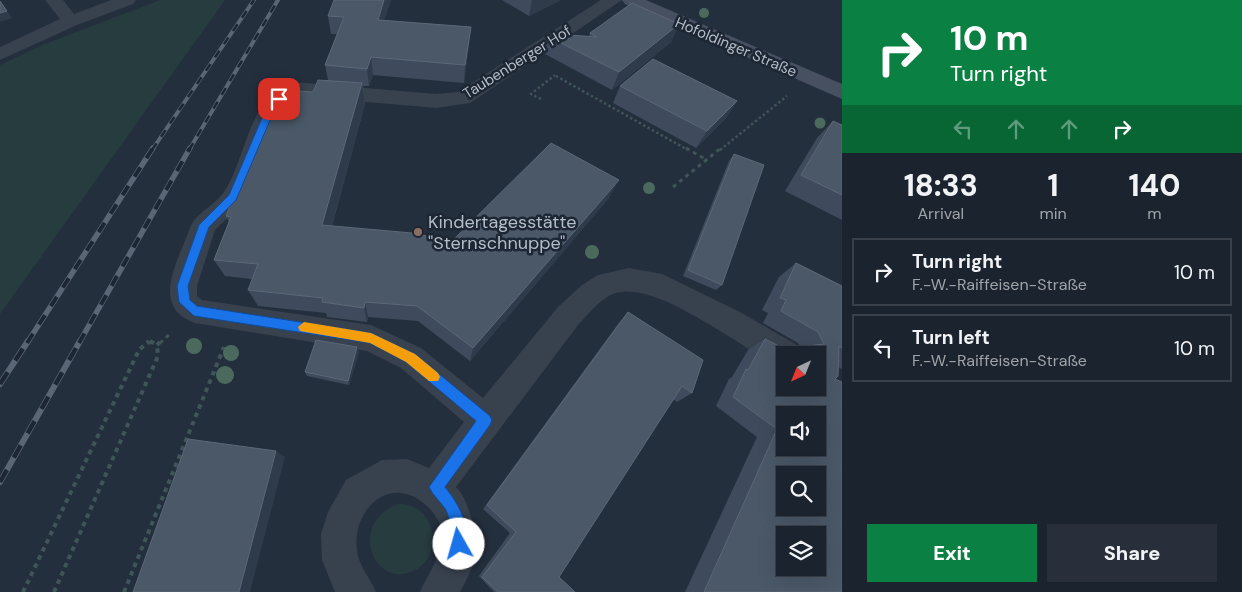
<!DOCTYPE html>
<meta charset="utf-8">
<style>
:root{--surface:#1b232e;--page:#282f3a;--text:#f1f3f6;--muted:#a0a4aa;--line:#39404a;--accent:#0b8043}
body{margin:0;font-family:"DM Sans",sans-serif;background:var(--page);color:var(--text);height:100vh;display:flex;flex-direction:column;font-size:19px;white-space:nowrap}
*{box-sizing:border-box;margin:0}
p{font-size:16px;color:var(--muted)}
.icon{flex:none;width:28px;height:28px;fill:none;stroke:currentColor;stroke-width:2;stroke-linecap:round;stroke-linejoin:round}
.map{position:relative;flex:1;overflow:hidden}
.sheet{display:flex;flex-direction:column;background:var(--surface);width:400px}
.sheet>*{flex:none}
.banner{background:#0b8043;color:#fff;overflow:hidden}
.needle{width:32px;rotate:223deg}
.fabs{position:absolute;left:776px;top:346px;display:grid;gap:10px}
.fabs a{display:grid;place-items:center;width:50px;height:50px;border-radius:0px;background:var(--surface);box-shadow:0 5px 20px #0002,0 0 0 1px var(--line);font-size:25px}
.pin{position:absolute;display:grid;place-items:center;width:42px;height:42px;color:#fff;margin:-21px;border-radius:10px;box-shadow:0 2px 8px #0006}
.me{position:absolute;width:55px;margin:-28px;rotate:353deg;stroke-linejoin:round;filter:drop-shadow(0 0 4px #0008)}
.turn{display:flex;align-items:center;gap:18px;height:105px;padding:0 25px;font-size:22px}
.turn .icon{width:65px;height:65px;stroke-width:2.5}
.turn b{display:block;font-size:35px;line-height:42px}
.lanes{display:flex;align-items:center;height:48px;padding:0 25px;background:#0003;justify-content:center;gap:25px;direction:ltr}
.lanes .off{opacity:.35}
.eta{display:flex;justify-content:space-evenly;align-items:center;height:85px;text-align:center}
.eta b{font-size:30px;font-weight:800;line-height:35px}
.action{display:flex;gap:10px;margin-top:auto;padding:10px 25px}
.action a{flex:1;height:58px;border-radius:0px;background:var(--accent);color:#fff;font-size:20px;font-weight:800;line-height:58px;text-align:center}
.action a+a{background:var(--page);color:var(--text)}
ul{padding:0;list-style:none}
li{display:flex;align-items:center;gap:15px;height:68px;margin:0 10px 8px;padding:0 15px;border:2px solid var(--line);border-radius:0px}
li div{flex:1}
li b{display:block;font-size:19px}
li em{font-style:normal}
main{display:flex;flex:1;min-height:0}
.map>svg:first-child{display:block}
.green{fill:#263c3f}
.lines{fill:none;stroke-linecap:round;stroke-linejoin:round}
.path-far2{stroke:#3f5557;stroke-width:2.5;stroke-dasharray:2.5 2.5;stroke-linecap:butt}
.path-far1{stroke:#3f5557;stroke-width:3;stroke-dasharray:4 4;stroke-linecap:butt}
.path{stroke:#3f5557;stroke-width:4;stroke-dasharray:4.5 4.5;stroke-linecap:butt}
.minor{fill:#38414e;fill-rule:evenodd}
.secondary{fill:#465061;fill-rule:evenodd}
.rail-far2-casing{stroke:#5a6575;stroke-width:4}
.rail-far1-casing{stroke:#5a6575;stroke-width:5.5}
.rail-casing{stroke:#5a6575;stroke-width:6}
.rail-far2{stroke:#1d2633;stroke-width:2.5;stroke-dasharray:8;stroke-linecap:butt}
.rail-far1{stroke:#1d2633;stroke-width:4;stroke-dasharray:11;stroke-linecap:butt}
.rail{stroke:#1d2633;stroke-width:4.5;stroke-dasharray:14;stroke-linecap:butt}
.tree{fill:#4b6a5d}
.wall{fill:#3f4b5c;fill-rule:evenodd}
.shaded-wall{fill:#2f3b4b}
.building{fill:#4b5868;stroke:#5c6777;fill-rule:evenodd}
.route{fill:#1a73e8;stroke:#114b97}
.slow{fill:#f59e0b}
.education-dot{fill:#8d6e63;stroke:#1d2633;stroke-width:2}
.labels{text-anchor:middle;stroke-width:5;stroke-linejoin:round;paint-order:stroke}
.far-street-label{font-size:15px;fill:#b4bcc9;stroke:#1d2633}
.poi-label{font-size:18px;fill:#b4bcc9;stroke:#1d2633;text-anchor:start}
</style>
<main>
<div class="map">
<svg width="842" height="592" viewBox="0 0 842 592">
<rect width="100%" height="100%" fill="#242f3e"/>
<!-- green -->
<path class="green" d="M160 0H225L0 314V65L45 44Z
M398 504C442 503 445 569 403 574 391 576 381 569 375 559 362 536 375 512 398 504Z"/>
<g class="lines">
<!-- path-far2 -->
<path class="path-far2" d="M556 76 688 150
M541 99 531 94 555 75
M720 150 787 96"/>
<!-- path-far1 -->
<path class="path-far1" d="M686 148 707 160
M673 187 721 148
M147 343H152
M160 343 172 332"/>
<!-- path -->
<path class="path" d="M150 341 157 345
M157 345 161 341
M23 592 139 350 149 341
M54 592 158 356 157 345
M124 592 224 347"/>
<!-- minor -->
<path class="minor" d="M45 0H63L74 14 111 0H136L133 4 77 25 0 60V47L60 19Z
M601 0H622L470 103 436 108 298 96 282 108 242 204 215 230 197 286V296L202 300 371 325 421 348 483 398 558 307 582 285 598 275 629 268 662 274 740 312 797 345 802 355H785V368C743 352 660 280 616 293 601 297 589 314 578 325L456 487C463 494 466 502 469 511 482 544 477 562 460 592H420C429 572 443 555 442 532 441 523 435 515 430 509 393 470 351 508 357 551 359 566 370 578 376 592H335L322 560 321 534 328 512 346 480 382 460 407 459 429 468 464 422 401 368 367 351 195 323C148 306 180 258 191 225 199 211 215 205 224 192 247 158 248 95 294 82L436 94 458 92Z"/>
<!-- secondary -->
<path class="secondary" d="M622 0H646L842 84V99L625 4Z"/>
<!-- rail-far2 casing -->
<g class="rail-far2-casing">
<path id="rail-far2" d="M152 150 254 0
M189 150 278 0"/>
</g>
<!-- rail-far1 casing -->
<g class="rail-far1-casing">
<path id="rail-far1" d="M27 343 153 148
M79 343 190 148"/>
</g>
<!-- rail casing -->
<g class="rail-casing">
<path id="rail" d="M0 384 28 341
M0 482 80 341"/>
</g>
<!-- rail-far2 -->
<use href="#rail-far2" class="rail-far2"/>
<!-- rail-far1 -->
<use href="#rail-far1" class="rail-far1"/>
<!-- rail -->
<use href="#rail" class="rail"/>
</g>
<!-- trees -->
<g class="tree">
<circle cx="704" cy="13" r="5"/>
<circle cx="820" cy="123" r="5.5"/>
<circle cx="649" cy="188" r="6"/>
<circle cx="592" cy="252" r="7"/>
<circle cx="194" cy="346" r="8"/>
<circle cx="231" cy="353" r="8"/>
<circle cx="225" cy="375" r="9"/>
</g>
<!-- wall -->
<path class="wall" d="M334 0H391L384 20 471 27 464 83 373 75 369 86H363L365 104 332 226 452 241 609 198 470 361 418 321 368 317 367 322 327 317 326 313 258 306 248 290 252 279 225 276 214 260 229 222 226 216 313 92 328 80 325 65 337 34H331L328 16Z
M502 0H561L529 16Z
M679 24 671 42 612 90 545 54 549 37 589 36 590 33Z
M620 86 737 101 726 118 696 148 613 103Z
M833 121 842 125V220L785 191 817 138Z
M734 154 722 285 716 290 683 276 729 161Z
M796 263 842 286V369L838 367 835 379 842 592H685L757 437 716 406 729 379 732 377 748 350 765 339 793 353 801 349 798 343 763 323 768 313 762 310 779 277ZM785 355H818L785 388Z
M628 312 692 393 677 402 673 399 559 577 575 592H494L479 576 510 533 483 509 618 324Z
M359 352 349 385 307 376 305 372Z"/>
<!-- shaded-wall -->
<path class="shaded-wall" d="M384 0H391L379 37 378 20Z
M532 0H561L529 16Z
M0 1 12 18 0 22Z
M679 24 671 42 612 90 619 72Z
M471 27 469 45 464 83 465 65Z
M371 57 373 75 369 86 367 69Z
M362 83 365 104 327 243 322 225Z
M737 101 726 118 696 148 707 131Z
M619 180 609 198 470 361 473 348Z
M365 302 368 317 367 322 364 308Z
M357 347 359 352 349 385 348 381Z
M276 451 285 457 250 592H239Z"/>
<!-- building -->
<path class="building" d="M334 0H384L378 20 471 27 465 65 371 57 367 69 325 65 344 17 328 16Z
M0 1 7 11 0 13Z
M632 3 679 24 619 72 549 37 554 34 597 37 590 33Z
M653 59 737 101 707 131 620 86Z
M318 80 362 83 322 225 412 233 452 241 551 143 619 180 473 348 417 306 365 302 364 308 322 302 323 298 248 290 258 264 214 260 231 217 226 216 279 90 313 92Z
M833 121 842 125V195L801 175Z
M734 154 764 165 722 285 688 270Z
M796 263 842 286V348L839 346 838 376 835 379 842 382V592H704L777 429 733 397 746 369 748 370 765 339 797 355H785V388H818V355H806L807 346 824 344 818 332 781 311 786 300 780 298ZM785 415H818V448H785ZM785 475H818V508H785ZM785 535H818V568H785Z
M628 312 703 360 692 393 682 386 559 577 575 592H498L482 577 516 532 487 505Z
M316 340 357 347 348 381 305 372Z
M188 439 276 451 239 592H133Z"/>
<!-- route -->
<path class="route" d="M276 97 283 99 271 118 236 200 209 227 188 286 190 300 197 306 371 333 415 354 490 416 492 420 490 425 445 487C458 503 473 528 464 550L459 552 454 550C449 537 452 523 446 510 441 502 433 496 429 487L476 421 406 362 370 343 194 316 179 302 177 286 199 225 229 195 262 118 270 102Z"/>
<!-- slow -->
<path class="slow" d="M304 322 371 333 415 354 438 373 440 377 438 381H429L406 362 370 343 300 331 298 327Z"/>
<!-- markers -->
<circle class="education-dot" cx="418" cy="232" r="5"/>
<g class="labels">
<!-- far-street labels -->
<g class="far-street-label">
<text transform="translate(736 47) rotate(23)" y="5">Hofoldinger Straße</text>
<text transform="translate(517 62) rotate(-32)" y="5">Taubenberger Hof</text>
</g>
<!-- poi labels -->
<g class="poi-label">
<text x="428" y="228">Kindertagesstätte<tspan x="428" dy="21">"Sternschnuppe"</tspan></text>
</g>
</g>
</svg>
<div class="fabs">
<a><svg class="needle" viewBox="-14 -14 28 28"><path d="M0-13l5 13h-10z" fill="#e53935"/><path d="M0 13l5-13h-10z" fill="#a0a4aa"/></svg></a>
<a><svg class="icon" aria-label="sound" viewBox="0 0 24 24"><path d="M4 9h4l5-4v14l-5-4H4zM17 9q2 3 0 6"/></svg></a>
<a><svg class="icon" aria-label="search" viewBox="0 0 24 24"><circle cx="10" cy="10" r="6"/><path d="M15 15l6 6"/></svg></a>
<a><svg class="icon" aria-label="layers" viewBox="0 0 24 24"><path d="M12 4l9 5-9 5-9-5zM3 14l9 5 9-5"/></svg></a>
</div>
<div class="pin" style="left:279px;top:99px;background:#d93025"><svg class="icon" aria-label="arrive" viewBox="0 0 24 24"><path d="M6 21V4h12l-3 4 3 4H6"/></svg></div>
<svg class="me" style="left:459px;top:544px" viewBox="-20 -20 40 40"><circle r="19" fill="#fff"/><path d="M0-13L10 11 0 6-10 11z" fill="#1a73e8"/></svg>
</div>
<section class="sheet">
<div class="banner">
<div class="turn"><svg class="icon" aria-label="right" viewBox="0 0 24 24"><path d="M7 20v-9h11M14 6l5 5-5 5"/></svg><div><b>10 m</b>Turn right</div></div>
<div class="lanes"><svg class="icon off" aria-label="left" viewBox="0 0 24 24"><path d="M17 20v-9H6M10 6l-5 5 5 5"/></svg><svg class="icon off" aria-label="ahead" viewBox="0 0 24 24"><path d="M12 20V5M6 11l6-6 6 6"/></svg><svg class="icon off" aria-label="ahead" viewBox="0 0 24 24"><path d="M12 20V5M6 11l6-6 6 6"/></svg><svg class="icon" aria-label="right" viewBox="0 0 24 24"><path d="M7 20v-9h11M14 6l5 5-5 5"/></svg></div>
</div>
<div class="eta">
<div><b>18:33</b><p>Arrival</p></div>
<div><b>1</b><p>min</p></div>
<div><b>140</b><p>m</p></div>
</div>
<ul>
<li><svg class="icon" aria-label="right" viewBox="0 0 24 24"><path d="M7 20v-9h11M14 6l5 5-5 5"/></svg><div><b>Turn right</b><p>F.-W.-Raiffeisen-Straße</p></div><em>10 m</em></li>
<li><svg class="icon" aria-label="left" viewBox="0 0 24 24"><path d="M17 20v-9H6M10 6l-5 5 5 5"/></svg><div><b>Turn left</b><p>F.-W.-Raiffeisen-Straße</p></div><em>10 m</em></li>
</ul>
<div class="action"><a>Exit</a><a>Share</a></div>
</section>
</main>
